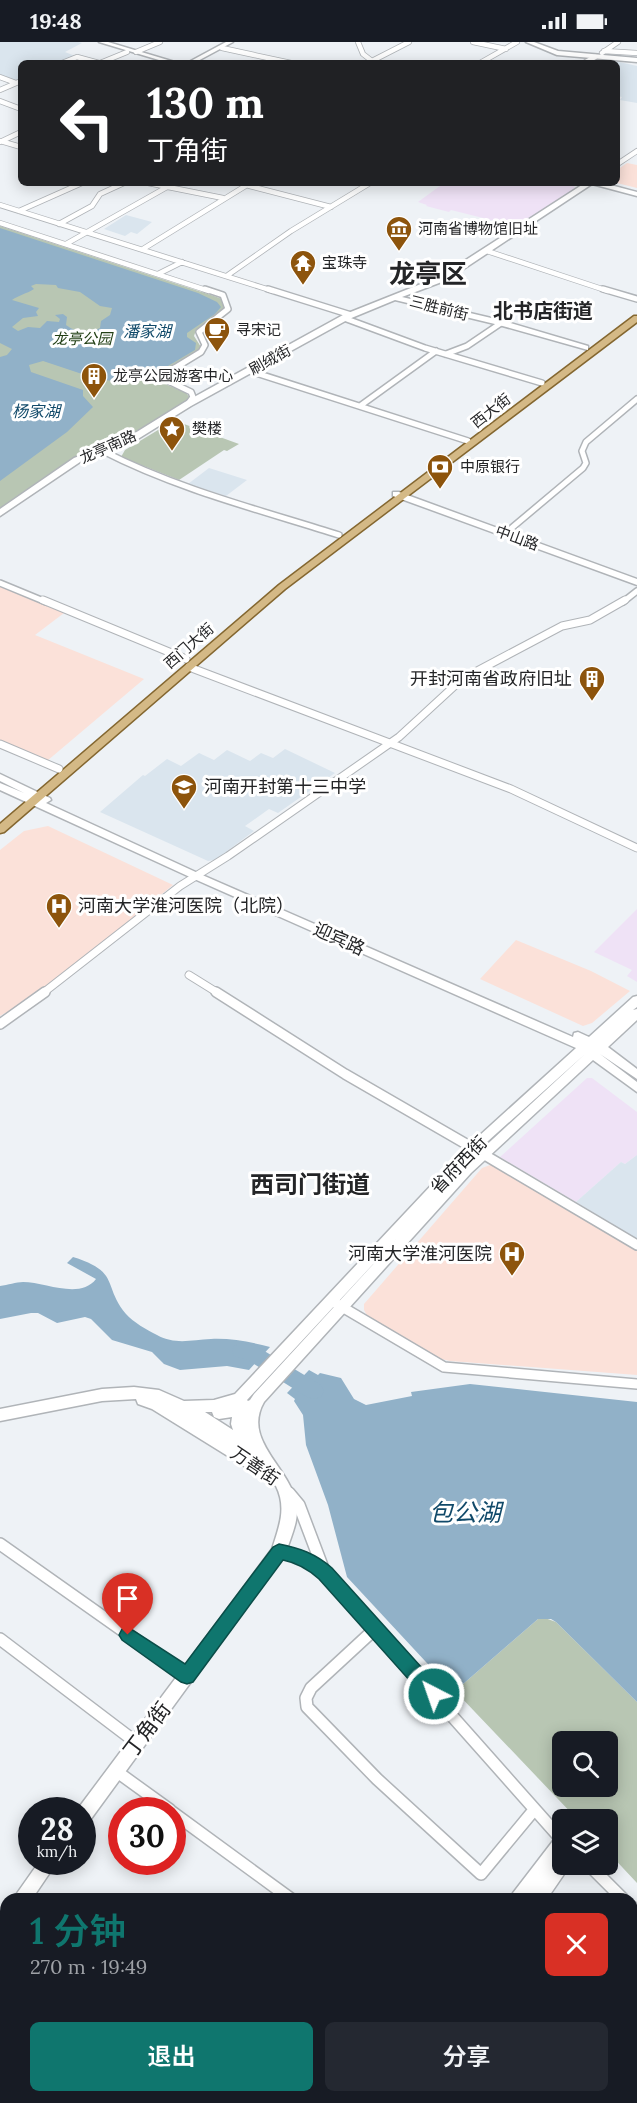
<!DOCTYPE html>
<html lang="zh">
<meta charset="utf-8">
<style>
:root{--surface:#171b24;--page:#242831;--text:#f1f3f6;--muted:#9ea1a6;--accent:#0f766e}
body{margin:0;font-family:Lora,"Noto Sans SC",serif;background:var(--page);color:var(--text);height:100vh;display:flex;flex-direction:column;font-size:22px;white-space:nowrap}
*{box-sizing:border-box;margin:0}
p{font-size:20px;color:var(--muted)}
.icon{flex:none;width:33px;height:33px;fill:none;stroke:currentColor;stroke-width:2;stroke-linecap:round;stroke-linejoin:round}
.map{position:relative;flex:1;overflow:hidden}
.drawer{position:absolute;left:0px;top:1851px;width:638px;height:210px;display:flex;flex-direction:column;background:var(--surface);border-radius:18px 18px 0 0;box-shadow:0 3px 15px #0003}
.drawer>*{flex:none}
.banner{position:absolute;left:18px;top:18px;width:602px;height:126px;border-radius:9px;box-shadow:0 3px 15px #0003;background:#202124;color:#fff;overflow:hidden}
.tools{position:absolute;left:552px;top:1689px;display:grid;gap:12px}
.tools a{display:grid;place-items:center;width:66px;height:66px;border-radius:9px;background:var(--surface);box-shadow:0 3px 15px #0003;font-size:30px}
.speed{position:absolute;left:18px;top:1755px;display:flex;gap:12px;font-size:30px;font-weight:700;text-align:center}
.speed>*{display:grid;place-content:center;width:78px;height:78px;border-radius:50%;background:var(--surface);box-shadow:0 3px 15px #0003;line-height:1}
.speed small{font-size:15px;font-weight:400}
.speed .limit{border:9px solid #d22;background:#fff;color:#111}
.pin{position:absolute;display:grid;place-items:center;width:51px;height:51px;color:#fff;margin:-62px -26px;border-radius:50% 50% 50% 0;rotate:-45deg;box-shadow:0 0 6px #0007}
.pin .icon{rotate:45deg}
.me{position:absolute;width:66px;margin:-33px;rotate:319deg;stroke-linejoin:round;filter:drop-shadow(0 0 4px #0008)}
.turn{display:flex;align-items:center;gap:21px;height:126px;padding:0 30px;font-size:27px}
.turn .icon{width:78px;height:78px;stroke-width:2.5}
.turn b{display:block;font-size:42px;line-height:51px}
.round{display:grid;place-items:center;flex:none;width:63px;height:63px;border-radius:9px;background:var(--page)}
.overview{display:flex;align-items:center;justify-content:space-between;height:102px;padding:0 30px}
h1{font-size:36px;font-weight:600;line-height:45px;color:var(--accent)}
.cta{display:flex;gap:12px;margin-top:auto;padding:12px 30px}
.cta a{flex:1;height:69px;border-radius:9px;background:var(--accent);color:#fff;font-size:24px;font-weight:600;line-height:69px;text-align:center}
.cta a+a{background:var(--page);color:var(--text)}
.status{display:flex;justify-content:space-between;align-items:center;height:42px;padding:0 30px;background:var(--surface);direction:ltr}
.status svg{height:16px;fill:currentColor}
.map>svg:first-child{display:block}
.commercial{fill:#efe2f6}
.built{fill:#dae5ee}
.medical{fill:#fbe1d9}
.green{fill:#b8c6b3;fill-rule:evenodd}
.water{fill:#91b1c8;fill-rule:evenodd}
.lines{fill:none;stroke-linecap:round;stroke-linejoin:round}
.river{fill:#91b1c8;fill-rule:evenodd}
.street-far4-casing{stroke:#b0b4b8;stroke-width:6}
.street-far3-casing{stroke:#b0b4b8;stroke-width:8}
.street-far2-casing{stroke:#b0b4b8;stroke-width:9}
.street-far1-casing{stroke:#b0b4b8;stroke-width:12}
.street-casing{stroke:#b0b4b8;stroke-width:14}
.secondary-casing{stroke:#b0b4b8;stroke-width:3}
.primary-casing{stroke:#846730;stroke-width:3}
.street-far4{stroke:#fff;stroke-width:4.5}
.street-far3{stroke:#fff;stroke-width:5}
.street-far2{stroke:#fff;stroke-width:7}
.street-far1{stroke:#fff;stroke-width:9}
.street{stroke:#fff;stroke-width:11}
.secondary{fill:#fff;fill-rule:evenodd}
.primary{fill:#d4b986;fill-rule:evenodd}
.route{fill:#0f766e;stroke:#0a4d48;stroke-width:1.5}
.labels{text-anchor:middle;stroke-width:6;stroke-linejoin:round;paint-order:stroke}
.far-poi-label{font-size:15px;fill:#242527;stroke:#fff;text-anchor:start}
.far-street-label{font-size:15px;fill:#242527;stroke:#fff}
.far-park-label{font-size:15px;font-style:italic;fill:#213f14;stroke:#fff}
.far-water-label{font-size:16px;font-style:italic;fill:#104969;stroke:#fff}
.poi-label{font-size:18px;fill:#242527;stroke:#fff;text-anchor:end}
.street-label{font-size:18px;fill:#242527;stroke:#fff}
.far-district-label{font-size:20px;font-weight:bold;fill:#242527;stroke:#fff}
.near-street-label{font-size:21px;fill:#242527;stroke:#fff}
.district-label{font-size:24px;font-weight:bold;fill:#242527;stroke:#fff}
.near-water-label{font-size:24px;font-style:italic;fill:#104969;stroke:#fff}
.far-town-label{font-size:26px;font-weight:bold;fill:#242527;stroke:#fff}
</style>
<div class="status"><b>19:48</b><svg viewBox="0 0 49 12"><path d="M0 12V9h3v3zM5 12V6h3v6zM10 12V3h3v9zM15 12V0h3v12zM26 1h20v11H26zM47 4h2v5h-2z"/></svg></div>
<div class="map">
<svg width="637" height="2061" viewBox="0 0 637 2061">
<rect width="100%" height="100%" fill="#eef2f6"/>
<!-- commercial -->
<path class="commercial" d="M444 141H570L577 147 519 185 451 168 449 170 426 164 427 163 418 160Z
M637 867V940L627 934 632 928 594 910Z
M587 1036H592L637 1070V1113L625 1122 621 1120 576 1160 500 1115Z"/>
<!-- built -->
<path class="built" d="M0 0H78L82 1 65 10 75 14 58 21H21V37L15 39 0 34Z
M615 19 637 24V61L620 58 622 55 617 54 616 21H612Z
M126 173 152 180 137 192 131 190 125 194 104 187Z
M209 426 247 438 226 454 188 442Z
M285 707 335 731 278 771 269 767 245 784 254 789 215 818 208 819 100 770 143 733 145 734 167 717 181 724 199 711 214 718 227 708 250 719 261 711 273 716Z
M637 1113V1197L576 1160 621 1120 625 1122Z
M632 1913 637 1918V2061H405L410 2055H632Z"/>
<!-- medical -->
<path class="medical" d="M627 121 637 123V146L617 141V128Z
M0 543 64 571 35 593 144 637 47 719 0 698Z
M48 784 173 843 63 932 8 973 5 971 0 974V808L24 789Z
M516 898 591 929 630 949 592 981 583 984 480 937Z
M493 1122 637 1208V1333L450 1319 441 1317 368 1275 364 1268V1262L482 1126Z"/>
<!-- green -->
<path class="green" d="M0 184 214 254 222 257 226 265 196 288 194 294 201 305 200 309 155 335 156 338 186 351 190 356 188 358 118 401 73 416 0 466Z
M184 382 239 402 227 409 224 408 179 438 121 415 125 408 163 385Z
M545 1576 556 1580 637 1660V1841L608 1810V1778L577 1777 455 1649 538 1577ZM562 1700H608V1744H562Z"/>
<!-- water -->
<path class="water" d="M0 186 198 251 217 260 221 265 215 272 187 291V295L196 301 195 308 151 334 130 341 97 337 43 319 29 323 31 330 83 348V354L93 365 67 390 0 439V315L7 313 12 307 0 301ZM36 242 56 243 58 246 80 250 100 264 112 266 110 273 101 279 100 286C89 292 76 291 66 283L67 275 63 272 55 273 60 277 59 280 47 279 40 286 28 285 18 289 12 285 23 276 38 274 36 270 39 266 12 258C19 253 26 252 34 247L31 244Z
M73 1215C121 1230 102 1243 126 1272 133 1280 147 1288 157 1293 175 1303 191 1298 211 1297 230 1296 251 1300 270 1305L249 1328 227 1324 180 1328 164 1322 152 1310 112 1298 91 1277 85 1275 57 1281 38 1271H31L0 1277V1244C8 1243 16 1240 23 1240 45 1240 80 1258 96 1237L67 1221Z
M309 1328 318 1333 320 1331 341 1336 354 1357 366 1363 412 1354 411 1350 470 1342 637 1360V1660L556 1580 551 1577H538L455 1649 452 1648 347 1535 328 1463 306 1403 303 1373 294 1359 295 1357 287 1351Z"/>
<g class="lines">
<!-- river -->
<path class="river" d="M241 1301 256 1304 321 1343 324 1349 321 1355 314 1357 307 1355 246 1317 234 1314 232 1309 234 1304Z"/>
<!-- street-far4 casing -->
<g class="street-far4-casing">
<path id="street-far4" d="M358 0 363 12 372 19
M473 0 506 7
M222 6 291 21
M604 9 637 11
M136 10 160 0
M602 11 618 0
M62 21 77 15 99 21
M100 21 127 10
M368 21 409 0
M480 21 517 0
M584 21 595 15
M0 35 16 41
M0 48 21 39
M0 59 21 67
M0 99 21 105
M0 100 21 90
M616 123 637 109
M148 141 223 156
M242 142 331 165
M0 163 273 249
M19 169 82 141
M0 181 209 249
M59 182 92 164 100 152 124 141
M66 202 167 145
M143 207 247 143
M487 209 608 249
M158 232 182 220
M228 233 291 189 370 141"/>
</g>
<!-- street-far3 casing -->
<g class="street-far3-casing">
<path id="street-far3" d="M268 247 351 273
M603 247 637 257
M344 276 425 306 542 341
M446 312 467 304 501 281
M250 329 468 399
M188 362 193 355 191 350 160 335 201 310 205 303 199 290 228 267 223 253 205 247
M360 364 436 309
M103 409C177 447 260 468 339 493
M508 489 583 426 586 421 582 409 586 400 637 357
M0 541 46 560
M623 560 637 549"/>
</g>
<!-- street-far2 casing -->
<g class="street-far2-casing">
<path id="street-far2" d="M43 558 186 617
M189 625 511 747 637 806
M0 702 59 727
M189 933 218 951
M43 951 180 844 228 814 399 695 462 637 562 584 590 578 625 558"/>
</g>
<!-- street-far1 casing -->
<g class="street-far1-casing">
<path id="street-far1" d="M216 950 345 1032 473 1106
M0 982 45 950
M483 1112 637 1203
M332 1259 444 1325 637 1342"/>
</g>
<!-- street casing -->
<g class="street-casing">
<path id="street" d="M289 1451 299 1463 324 1529
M0 1502 187 1634
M279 1510 302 1515 326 1532 562 1798
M376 1586 311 1646 306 1656 307 1665 377 1737 481 1832 534 1768
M0 1597 137 1701
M116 1729 170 1768
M172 1770 291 1857
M588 1822 623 1857
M632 1865 637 1871"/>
</g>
<!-- secondary casing -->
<g class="secondary-casing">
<path id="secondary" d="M99 0H108L178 21H169Z
M226 0H233L194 21H187Z
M526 0H534L558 9 637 16V20L557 13Z
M585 141H603L637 150V154L592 142 447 238 402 255 504 279 588 304V308L499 283 395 258 349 277 191 364 133 400 80 420 0 474V467L74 416 127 396 185 360 343 273 441 234Z
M393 450H399L637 537V543L393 454Z
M0 732 50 756 51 758 46 761 200 832 573 995 574 991 578 990 589 995 633 955 637 954V965L633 968 637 967V978L608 1005 637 1027V1037L600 1012 637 1040V1050L593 1018 471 1131 264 1360C242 1398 289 1425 296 1460 300 1477 291 1494 286 1510L88 1781 82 1783V1768H77L272 1507C279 1485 287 1466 276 1444L152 1367 138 1362 136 1357 102 1359 0 1379V1367L102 1347 134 1345 159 1348 184 1359 214 1358 235 1352 469 1103 576 1006 192 836 0 748V741L24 751 0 739ZM585 1012 467 1121 477 1109ZM401 1192 254 1352 250 1358 248 1359 247 1358ZM205 1370H212L214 1375 219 1377 232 1375 231 1382 233 1388Z
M562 1793V1822H571L547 1857H511L513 1851 556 1795Z
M39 1820H57L32 1857H13Z
M6 1869V1892L0 1895V1872Z
M351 2055H392L390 2061H349Z"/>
</g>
<!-- primary casing -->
<g class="primary-casing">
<path id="primary" d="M634 274H637V280L285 547 4 790 0 791V782L279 543Z"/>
</g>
<!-- street-far4 -->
<use href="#street-far4" class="street-far4"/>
<!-- street-far3 -->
<use href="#street-far3" class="street-far3"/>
<!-- street-far2 -->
<use href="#street-far2" class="street-far2"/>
<!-- street-far1 -->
<use href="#street-far1" class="street-far1"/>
<!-- street -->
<use href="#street" class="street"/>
<!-- secondary -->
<use href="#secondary" class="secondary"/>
<!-- primary -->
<use href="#primary" class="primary"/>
</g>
<!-- route -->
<path class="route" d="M279 1502C300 1506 316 1512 332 1526L440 1646 443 1652 440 1658 434 1661 427 1658 319 1537C308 1527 298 1521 283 1518L193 1640 187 1642 181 1640 122 1598 119 1593 122 1587 128 1585 185 1622 273 1505Z"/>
<!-- icons -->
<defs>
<g id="museum-pin" transform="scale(1.35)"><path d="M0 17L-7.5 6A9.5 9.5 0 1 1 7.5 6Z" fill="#8d540c" stroke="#fff"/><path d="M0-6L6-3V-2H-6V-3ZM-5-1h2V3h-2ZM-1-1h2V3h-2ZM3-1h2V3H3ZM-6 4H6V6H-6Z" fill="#fff"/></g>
<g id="temple-pin" transform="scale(1.35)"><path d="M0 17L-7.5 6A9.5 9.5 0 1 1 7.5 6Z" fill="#8d540c" stroke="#fff"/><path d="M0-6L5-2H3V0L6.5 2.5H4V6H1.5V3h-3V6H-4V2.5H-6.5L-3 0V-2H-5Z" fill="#fff"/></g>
<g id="cafe-pin" transform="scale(1.35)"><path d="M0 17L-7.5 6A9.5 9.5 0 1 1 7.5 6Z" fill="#8d540c" stroke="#fff"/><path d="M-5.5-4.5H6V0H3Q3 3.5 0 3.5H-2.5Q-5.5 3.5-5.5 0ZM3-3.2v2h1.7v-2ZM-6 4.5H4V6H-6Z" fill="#fff"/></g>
<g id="building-pin" transform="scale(1.35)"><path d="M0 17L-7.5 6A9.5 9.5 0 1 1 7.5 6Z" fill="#8d540c" stroke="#fff"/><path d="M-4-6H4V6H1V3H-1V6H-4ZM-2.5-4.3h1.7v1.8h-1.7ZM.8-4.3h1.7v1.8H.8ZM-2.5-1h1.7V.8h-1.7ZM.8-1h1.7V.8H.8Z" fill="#fff"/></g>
<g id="sight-pin" transform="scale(1.35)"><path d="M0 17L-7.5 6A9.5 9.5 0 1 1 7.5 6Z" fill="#8d540c" stroke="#fff"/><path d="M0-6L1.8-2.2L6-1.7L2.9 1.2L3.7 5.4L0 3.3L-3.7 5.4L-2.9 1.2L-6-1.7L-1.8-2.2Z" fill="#fff"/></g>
<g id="bank-pin" transform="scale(1.35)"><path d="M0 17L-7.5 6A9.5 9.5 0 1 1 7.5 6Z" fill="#8d540c" stroke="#fff"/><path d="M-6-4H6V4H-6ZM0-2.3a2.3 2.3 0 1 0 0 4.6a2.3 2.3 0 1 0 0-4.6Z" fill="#fff"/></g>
<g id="school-pin" transform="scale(1.35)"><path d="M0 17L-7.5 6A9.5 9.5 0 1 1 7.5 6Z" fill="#8d540c" stroke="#fff"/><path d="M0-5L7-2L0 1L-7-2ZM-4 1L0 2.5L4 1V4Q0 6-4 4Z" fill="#fff"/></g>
<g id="hospital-pin" transform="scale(1.35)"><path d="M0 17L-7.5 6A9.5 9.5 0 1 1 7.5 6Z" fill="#8d540c" stroke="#fff"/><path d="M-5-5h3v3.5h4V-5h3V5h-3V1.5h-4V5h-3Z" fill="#fff"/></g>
</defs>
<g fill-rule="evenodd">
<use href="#museum-pin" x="399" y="187"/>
<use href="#temple-pin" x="303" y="221"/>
<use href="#cafe-pin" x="217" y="288"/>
<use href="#building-pin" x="94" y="334"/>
<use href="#sight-pin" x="172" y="387"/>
<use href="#bank-pin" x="440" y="425"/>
<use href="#building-pin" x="592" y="637"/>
<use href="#school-pin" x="184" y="745"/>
<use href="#hospital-pin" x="59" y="864"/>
<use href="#hospital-pin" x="512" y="1212"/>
</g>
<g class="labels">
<!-- far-poi labels -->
<g class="far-poi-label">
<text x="418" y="192">河南省博物馆旧址</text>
<text x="322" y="226">宝珠寺</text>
<text x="236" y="293">寻宋记</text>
<text x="113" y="339">龙亭公园游客中心</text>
<text x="192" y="392">樊楼</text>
<text x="460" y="430">中原银行</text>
</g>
<!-- far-street labels -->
<g class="far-street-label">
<text transform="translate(439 266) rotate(14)" y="5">三胜前街</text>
<text transform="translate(270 318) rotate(-29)" y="5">刷绒街</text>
<text transform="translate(491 369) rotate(-38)" y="5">西大街</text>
<text transform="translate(108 405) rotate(-24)" y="5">龙亭南路</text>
<text transform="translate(517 496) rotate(20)" y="5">中山路</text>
<text transform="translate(189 604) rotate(-41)" y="5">西门大街</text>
</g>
<!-- far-park labels -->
<g class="far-park-label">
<text x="82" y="302">龙亭公园</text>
</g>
<!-- far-water labels -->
<g class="far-water-label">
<text x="147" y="295">潘家湖</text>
<text x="36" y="375">杨家湖</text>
</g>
<!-- poi labels -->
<g class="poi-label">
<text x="572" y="643">开封河南省政府旧址</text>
<text x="204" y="751" text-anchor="start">河南开封第十三中学</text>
<text x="78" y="870" text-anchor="start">河南大学淮河医院（北院）</text>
<text x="492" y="1218">河南大学淮河医院</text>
</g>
<!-- street labels -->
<g class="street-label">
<text transform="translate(339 897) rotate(24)" y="6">迎宾路</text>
<text transform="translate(459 1123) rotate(-46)" y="6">省府西街</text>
<text transform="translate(255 1424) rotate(34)" y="6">万善街</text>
</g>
<!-- far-district labels -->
<g class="far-district-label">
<text x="543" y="276">北书店街道</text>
</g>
<!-- near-street labels -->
<g class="near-street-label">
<text transform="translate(147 1688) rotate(-53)" y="7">丁角街</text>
</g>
<!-- district labels -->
<g class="district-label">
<text x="310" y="1151">西司门街道</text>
</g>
<!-- near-water labels -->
<g class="near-water-label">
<text x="465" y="1479">包公湖</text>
</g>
<!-- far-town labels -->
<g class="far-town-label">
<text x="428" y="241">龙亭区</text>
</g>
</g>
</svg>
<div class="tools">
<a><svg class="icon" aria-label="search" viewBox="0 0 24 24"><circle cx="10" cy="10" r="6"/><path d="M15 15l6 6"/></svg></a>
<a><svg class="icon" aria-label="layers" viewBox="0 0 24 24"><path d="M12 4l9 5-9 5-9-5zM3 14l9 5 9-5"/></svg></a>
</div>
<div class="speed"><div>28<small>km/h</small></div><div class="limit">30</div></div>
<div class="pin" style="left:128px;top:1593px;background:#d93025"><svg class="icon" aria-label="arrive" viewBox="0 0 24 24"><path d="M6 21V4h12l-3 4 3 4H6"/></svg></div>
<svg class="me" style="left:434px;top:1652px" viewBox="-20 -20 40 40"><circle r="17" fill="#0f766e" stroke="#fff" stroke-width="3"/><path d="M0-11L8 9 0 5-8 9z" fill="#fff"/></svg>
<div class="banner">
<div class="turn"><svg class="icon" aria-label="left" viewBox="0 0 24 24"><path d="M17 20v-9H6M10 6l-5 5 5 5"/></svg><div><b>130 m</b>丁角街</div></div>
</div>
<section class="drawer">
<div class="overview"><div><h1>1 分钟</h1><p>270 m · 19:49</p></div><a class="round" style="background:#d93025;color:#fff"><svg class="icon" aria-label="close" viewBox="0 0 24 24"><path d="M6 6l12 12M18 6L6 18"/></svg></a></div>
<div class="cta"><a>退出</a><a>分享</a></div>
</section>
</div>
